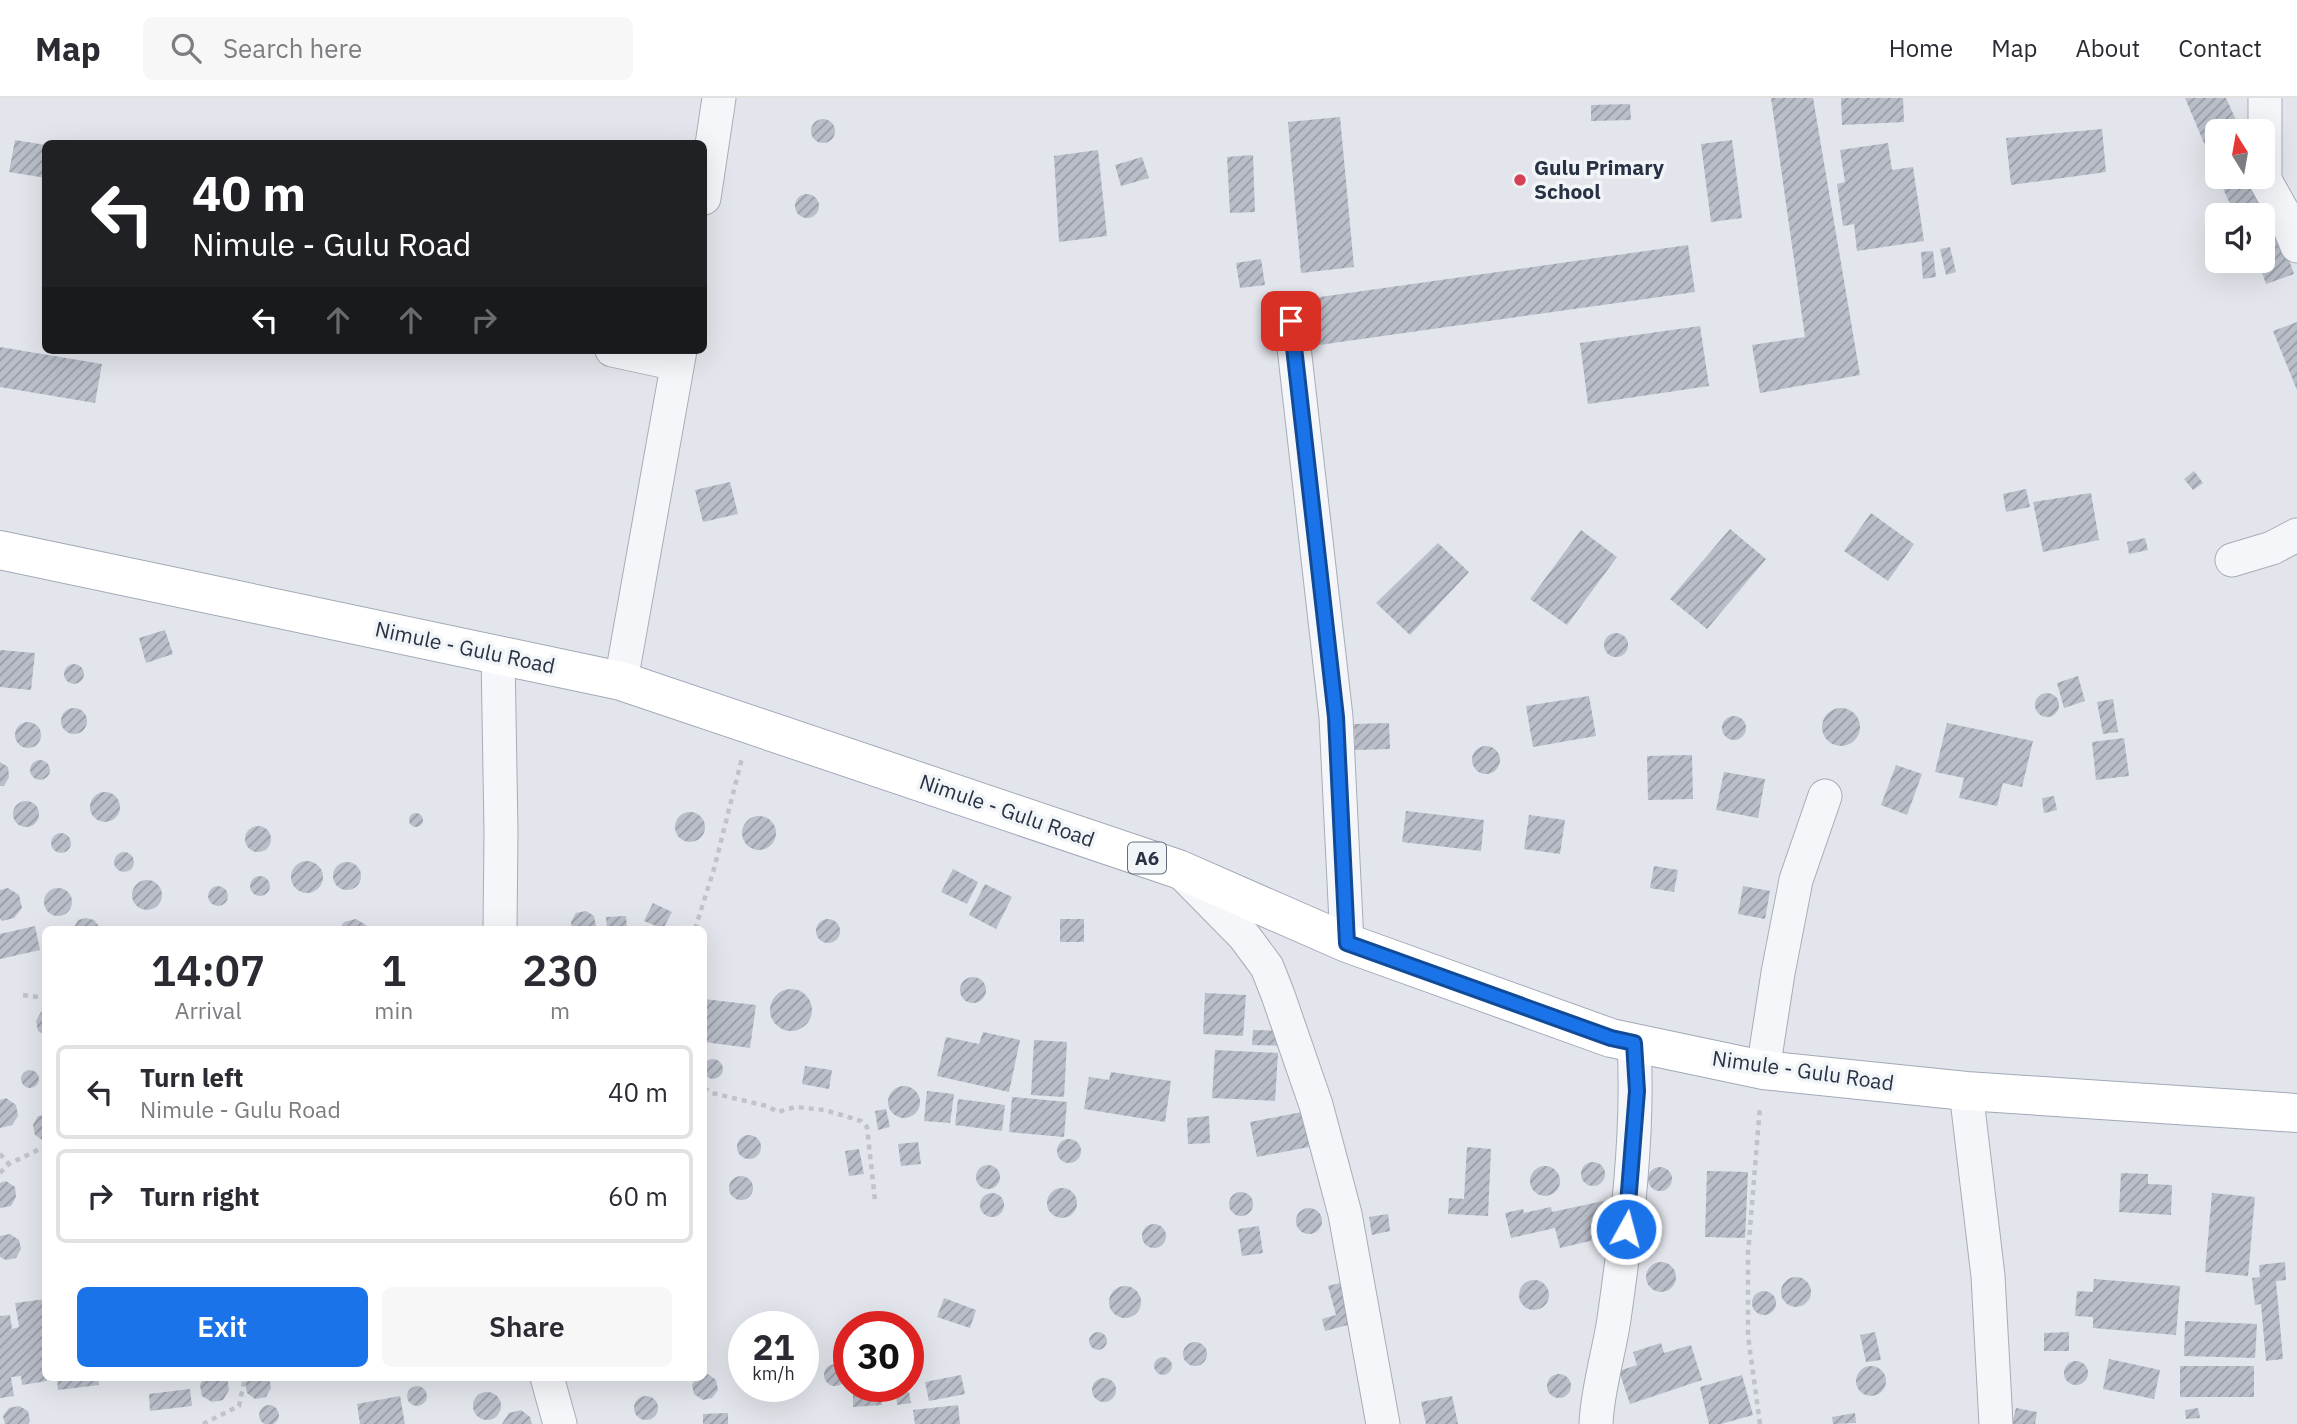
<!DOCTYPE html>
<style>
:root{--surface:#fff;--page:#f7f7f7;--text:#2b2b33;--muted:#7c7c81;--line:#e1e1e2;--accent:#1a73e8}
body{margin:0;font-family:"IBM Plex Sans",sans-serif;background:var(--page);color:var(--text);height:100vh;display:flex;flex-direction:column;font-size:26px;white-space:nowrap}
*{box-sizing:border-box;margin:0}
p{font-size:23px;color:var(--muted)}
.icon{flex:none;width:38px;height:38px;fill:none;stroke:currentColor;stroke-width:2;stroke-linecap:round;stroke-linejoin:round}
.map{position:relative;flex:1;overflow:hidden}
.drawer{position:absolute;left:42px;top:828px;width:665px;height:455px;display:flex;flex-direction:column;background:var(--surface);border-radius:10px;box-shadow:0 7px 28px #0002}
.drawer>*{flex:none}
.top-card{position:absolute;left:42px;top:42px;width:665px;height:214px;border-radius:10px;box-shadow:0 7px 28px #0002;background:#202124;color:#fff;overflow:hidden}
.needle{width:46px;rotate:349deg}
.fabs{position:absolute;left:2205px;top:21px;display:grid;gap:14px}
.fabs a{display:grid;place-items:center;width:70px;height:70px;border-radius:10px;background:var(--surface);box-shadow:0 7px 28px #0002;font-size:35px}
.speed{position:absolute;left:728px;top:1213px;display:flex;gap:14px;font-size:35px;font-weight:700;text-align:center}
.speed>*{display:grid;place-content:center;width:91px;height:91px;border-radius:50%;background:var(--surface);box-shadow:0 7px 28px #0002;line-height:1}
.speed small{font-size:18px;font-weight:400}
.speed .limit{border:10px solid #d22;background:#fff;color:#111}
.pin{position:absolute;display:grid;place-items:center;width:60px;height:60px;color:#fff;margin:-30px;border-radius:14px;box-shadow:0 4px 10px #0006}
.me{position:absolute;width:77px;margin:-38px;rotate:7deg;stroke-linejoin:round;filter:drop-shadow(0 0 5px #0008)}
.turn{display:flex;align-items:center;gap:24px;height:147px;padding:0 35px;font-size:32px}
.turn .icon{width:91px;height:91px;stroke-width:2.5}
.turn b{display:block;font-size:49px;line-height:60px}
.lanes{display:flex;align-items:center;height:66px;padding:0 35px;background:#0003;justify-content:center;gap:35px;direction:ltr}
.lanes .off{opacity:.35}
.eta{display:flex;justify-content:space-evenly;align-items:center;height:119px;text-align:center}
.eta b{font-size:42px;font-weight:600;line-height:49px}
.cta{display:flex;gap:14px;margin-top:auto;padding:14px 35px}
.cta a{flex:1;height:80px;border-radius:10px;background:var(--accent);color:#fff;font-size:28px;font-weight:600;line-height:80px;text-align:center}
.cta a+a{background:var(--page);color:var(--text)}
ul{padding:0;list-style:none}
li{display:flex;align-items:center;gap:21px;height:94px;margin:0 14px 10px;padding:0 21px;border:4px solid var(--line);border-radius:10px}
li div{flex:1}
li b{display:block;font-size:26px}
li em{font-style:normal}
header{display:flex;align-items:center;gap:42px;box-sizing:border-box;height:98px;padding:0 35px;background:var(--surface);border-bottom:2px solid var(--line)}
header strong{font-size:33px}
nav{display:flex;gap:38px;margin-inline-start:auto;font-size:24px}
.search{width:490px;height:63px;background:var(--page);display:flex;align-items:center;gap:18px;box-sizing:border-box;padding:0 24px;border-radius:10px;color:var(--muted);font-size:26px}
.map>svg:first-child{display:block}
.building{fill:url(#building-hatch)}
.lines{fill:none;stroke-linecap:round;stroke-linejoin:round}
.minor-casing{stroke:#a7acb6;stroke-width:35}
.major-casing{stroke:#a1a9b8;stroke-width:40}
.path{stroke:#c0c3ca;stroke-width:4.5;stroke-dasharray:5 5;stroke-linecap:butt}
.minor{stroke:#f5f6f9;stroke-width:33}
.major{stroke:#fff;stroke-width:38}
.route-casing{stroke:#114b97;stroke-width:18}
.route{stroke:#1a73e8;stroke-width:12}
.poi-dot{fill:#d64156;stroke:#f2f5f8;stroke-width:2.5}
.labels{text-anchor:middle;stroke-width:7;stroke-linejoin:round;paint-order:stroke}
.shield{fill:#f2f5f8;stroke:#656c7a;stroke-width:2}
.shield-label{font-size:19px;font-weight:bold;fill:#293244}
.poi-label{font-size:21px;font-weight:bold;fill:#293244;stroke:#f2f5f8;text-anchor:start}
.street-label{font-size:21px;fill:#293244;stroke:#f2f5f8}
</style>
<header>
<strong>Map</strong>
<div class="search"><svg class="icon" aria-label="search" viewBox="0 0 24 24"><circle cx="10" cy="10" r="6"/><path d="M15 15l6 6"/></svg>Search here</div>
<nav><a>Home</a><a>Map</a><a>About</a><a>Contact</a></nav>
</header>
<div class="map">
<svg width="2297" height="1326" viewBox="0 0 2297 1326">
<defs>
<pattern id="building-hatch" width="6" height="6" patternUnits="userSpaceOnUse" patternTransform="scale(1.75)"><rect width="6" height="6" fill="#b9bec9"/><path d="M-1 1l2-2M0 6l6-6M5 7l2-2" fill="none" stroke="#969ba5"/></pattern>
</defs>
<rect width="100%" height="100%" fill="#e2e5eb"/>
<!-- building -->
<path class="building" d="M1771 0H1813L1860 277 1760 295 1752 247 1805 239Z
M1841 0H1903L1904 24 1842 27Z
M2185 0H2226L2241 33H2217V76Z
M1630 6 1631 22 1591 23V7Z
M1340 19 1354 169 1301 175 1288 24Z
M811 33a12 12 0 1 1 24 0a12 12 0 1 1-24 0Z
M2102 31 2106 74 2011 87 2006 40Z
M15 42 46 47V80L9 74Z
M1732 42 1742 120 1711 124 1701 46Z
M1888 45 1892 72 1913 69 1924 143 1857 153 1854 126 1843 128 1837 86 1845 84 1840 52Z
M1098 52 1107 138 1059 144 1054 58Z
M1253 57 1255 114 1230 115 1227 59Z
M1142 59 1149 80 1121 88 1115 67Z
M2218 79H2260L2269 100 2234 115Z
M795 108a12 12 0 1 1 24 0a12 12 0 1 1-24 0Z
M2277 128 2294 176 2266 186 2258 163H2263V133Z
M1688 147 1695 194 1312 248 1306 201Z
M1950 149 1956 174 1946 177 1940 151Z
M1933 153 1936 179 1923 181 1921 154Z
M1261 161 1265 187 1240 190 1236 165Z
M2297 224V292L2273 233Z
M1700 228 1709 288 1588 306 1580 245Z
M0 249 102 266 95 305 0 289Z
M2194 373 2203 385 2193 392 2184 381Z
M730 384 738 416 703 424 695 392Z
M2026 391 2030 409 2006 414 2003 396Z
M2091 395 2099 442 2043 454 2033 404Z
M1871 415 1914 446 1888 483 1844 453Z
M1730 431 1766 461 1707 531 1670 501Z
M1581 432 1617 459 1567 527 1530 501Z
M2145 440 2148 452 2129 456 2127 444Z
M1438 445 1469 474 1410 537 1376 505Z
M165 532 173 556 146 565 139 540Z
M1604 547a12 12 0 1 1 24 0a12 12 0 1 1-24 0Z
M0 552 35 555 31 592 0 589Z
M64 576a10 10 0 1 1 20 0a10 10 0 1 1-20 0Z
M2078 578 2085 603 2064 610 2057 585Z
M2035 607a12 12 0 1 1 24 0a12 12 0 1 1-24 0Z
M1589 598 1596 638 1533 649 1526 608Z
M2113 601 2118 634 2103 636 2097 604Z
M61 623a13 13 0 1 1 26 0a13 13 0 1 1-26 0Z
M1822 629a19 19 0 1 1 38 0a19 19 0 1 1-38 0Z
M1722 630a12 12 0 1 1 24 0a12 12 0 1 1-24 0Z
M15 637a13 13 0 1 1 26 0a13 13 0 1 1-26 0Z
M1389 625 1390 651 1355 652 1354 626Z
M1947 625 2033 643 2022 689 2003 685 1997 708 1959 700 1964 680 1935 674Z
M2124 640 2129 678 2096 682 2092 644Z
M1472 662a14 14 0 1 1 28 0a14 14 0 1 1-28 0Z
M1692 657 1693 701 1648 702 1647 658Z
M30 672a10 10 0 1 1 20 0a10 10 0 1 1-20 0Z
M0 664 8 669 9 679 4 688H0Z
M1896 667 1922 676 1907 717 1881 707Z
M1724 674 1765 681 1758 720 1716 712Z
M90 709a15 15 0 1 1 30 0a15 15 0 1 1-30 0Z
M2054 698 2057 712 2044 715 2042 700Z
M13 716a13 13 0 1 1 26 0a13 13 0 1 1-26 0Z
M1406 713 1484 722 1481 753 1402 744Z
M675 729a15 15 0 1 1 30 0a15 15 0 1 1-30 0Z
M409 722a7 7 0 1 1 14 0a7 7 0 1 1-14 0Z
M1529 717 1565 722 1560 756 1524 751Z
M742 735a17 17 0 1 1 34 0a17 17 0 1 1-34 0Z
M245 741a13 13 0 1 1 26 0a13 13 0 1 1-26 0Z
M51 745a10 10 0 1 1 20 0a10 10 0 1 1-20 0Z
M114 764a10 10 0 1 1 20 0a10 10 0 1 1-20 0Z
M291 779a16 16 0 1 1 32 0a16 16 0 1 1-32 0Z
M333 778a14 14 0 1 1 28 0a14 14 0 1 1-28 0Z
M1654 768 1678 772 1674 794 1650 790Z
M953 771 978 784 967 806 941 794Z
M250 788a10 10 0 1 1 20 0a10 10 0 1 1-20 0Z
M132 797a15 15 0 1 1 30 0a15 15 0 1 1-30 0Z
M985 786 1012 799 996 831 969 817Z
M208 798a10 10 0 1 1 20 0a10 10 0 1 1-20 0Z
M1743 788 1770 793 1765 821 1738 816Z
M44 804a14 14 0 1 1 28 0a14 14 0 1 1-28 0Z
M8 790 19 797 22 810 14 820 2 823 0 821V792Z
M653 805 672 814 663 831 644 823Z
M586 813 594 818 596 828 595 831H572L571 824 576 815Z
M626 818 627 830 607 831 606 819Z
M86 820 94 822 101 831H73L78 822Z
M816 833a12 12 0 1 1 24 0a12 12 0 1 1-24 0Z
M356 821 366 827 367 831H339L344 824Z
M1060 821H1084V844H1060Z
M35 828 40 852 0 861V836Z
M960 892a13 13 0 1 1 26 0a13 13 0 1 1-26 0Z
M770 912a21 21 0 1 1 42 0a21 21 0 1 1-42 0Z
M1205 895 1246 897 1243 938 1203 936Z
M704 901 756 907 750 950 704 944Z
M46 913V937L38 933 36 923 41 914Z
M1253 932 1288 933 1287 948 1252 947Z
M983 934 1020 942 1009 994 937 978 946 939 979 946Z
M1034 942 1067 944 1064 999 1031 997Z
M1215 952 1278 955 1275 1003 1212 1000Z
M703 971a10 10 0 1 1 20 0a10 10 0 1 1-20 0Z
M805 968 832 972 829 991 802 986Z
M21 981a9 9 0 1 1 18 0a9 9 0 1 1-18 0Z
M1111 974 1171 983 1165 1024 1084 1011 1089 979 1109 982Z
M888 1004a16 16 0 1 1 32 0a16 16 0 1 1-32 0Z
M927 993 954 996 950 1025 924 1023Z
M1012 999 1067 1004 1064 1039 1009 1034Z
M6 1000 16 1007 18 1018 12 1027 0 1030V1002Z
M958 1001 1005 1007 1002 1033 955 1027Z
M886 1011 890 1029 878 1032 875 1013Z
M1302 1014 1309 1049 1257 1059 1250 1024Z
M46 1017V1042L44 1043 35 1037 33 1027 38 1018Z
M1209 1018 1210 1045 1188 1046 1187 1020Z
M737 1049a12 12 0 1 1 24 0a12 12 0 1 1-24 0Z
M1057 1053a12 12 0 1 1 24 0a12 12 0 1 1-24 0Z
M918 1044 921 1066 901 1068 898 1046Z
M1467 1049 1491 1051 1488 1118 1448 1116 1449 1100 1464 1101Z
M859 1051 864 1076 849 1078 845 1053Z
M1581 1076a12 12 0 1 1 24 0a12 12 0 1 1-24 0Z
M976 1079a12 12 0 1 1 24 0a12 12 0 1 1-24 0Z
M1530 1083a15 15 0 1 1 30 0a15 15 0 1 1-30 0Z
M1648 1081a12 12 0 1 1 24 0a12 12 0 1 1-24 0Z
M1707 1073 1748 1074 1745 1140 1705 1139Z
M2121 1075 2148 1076V1086L2172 1087 2171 1117 2119 1114Z
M729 1090a12 12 0 1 1 24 0a12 12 0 1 1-24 0Z
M6 1083 15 1089 16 1099 11 1108 0 1110V1085Z
M1047 1105a15 15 0 1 1 30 0a15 15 0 1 1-30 0Z
M1229 1106a12 12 0 1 1 24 0a12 12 0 1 1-24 0Z
M980 1107a12 12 0 1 1 24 0a12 12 0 1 1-24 0Z
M2212 1095 2255 1099 2248 1178 2205 1174Z
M1608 1102 1616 1137 1560 1150 1555 1130 1511 1140 1505 1115 1523 1111 1524 1115 1551 1109 1552 1114Z
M1296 1123a13 13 0 1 1 26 0a13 13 0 1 1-26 0Z
M1388 1116 1390 1133 1372 1137 1369 1119Z
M1142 1138a12 12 0 1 1 24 0a12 12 0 1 1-24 0Z
M1259 1128 1263 1155 1242 1158 1238 1131Z
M10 1136 19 1142 21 1151 16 1160 6 1162 0 1159V1138Z
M1646 1179a15 15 0 1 1 30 0a15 15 0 1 1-30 0Z
M2285 1164 2286 1182 2276 1183 2283 1261 2266 1263 2261 1206 2255 1207 2252 1180 2260 1179 2259 1167Z
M1781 1194a15 15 0 1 1 30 0a15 15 0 1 1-30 0Z
M2094 1181 2180 1188 2176 1237 2093 1230V1219L2075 1218 2077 1193 2093 1194Z
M1519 1197a15 15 0 1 1 30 0a15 15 0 1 1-30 0Z
M1344 1184 1355 1225 1325 1233 1322 1221 1336 1217 1328 1188Z
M1109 1204a16 16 0 1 1 32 0a16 16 0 1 1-32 0Z
M1752 1205a12 12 0 1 1 24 0a12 12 0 1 1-24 0Z
M944 1200 976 1212 970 1230 937 1219Z
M46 1201 47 1283 22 1287 21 1278 11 1279 14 1298 0 1300V1218L10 1217 12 1231 19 1229 15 1205Z
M2185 1223 2257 1226 2255 1260 2184 1258Z
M1089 1243a9 9 0 1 1 18 0a9 9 0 1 1-18 0Z
M1875 1234 1881 1262 1866 1264 1860 1237Z
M2069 1234V1253H2044V1235Z
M803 1235 811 1240 814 1252 807 1262 803 1263Z
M1183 1256a12 12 0 1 1 24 0a12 12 0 1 1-24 0Z
M1661 1245 1664 1255 1691 1247 1702 1282 1630 1306 1619 1273 1637 1267 1633 1254Z
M1154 1268a9 9 0 1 1 18 0a9 9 0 1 1-18 0Z
M2109 1261 2160 1272 2154 1301 2103 1291Z
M2064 1275a12 12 0 1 1 24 0a12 12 0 1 1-24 0Z
M824 1277a11 11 0 1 1 22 0a11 11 0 1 1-22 0Z
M1856 1283a15 15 0 1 1 30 0a15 15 0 1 1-30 0Z
M2180 1268H2254V1299H2180Z
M1547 1288a12 12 0 1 1 24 0a12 12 0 1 1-24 0Z
M708 1276 716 1282 718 1292 712 1300 703 1302 694 1296 692 1287 697 1279H704Z
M961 1277 965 1296 929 1303 925 1284Z
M1742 1277 1753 1317 1721 1326H1709L1700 1289Z
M57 1279H98L99 1287 58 1292Z
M204 1279 227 1280 229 1292 223 1302 212 1304 202 1298 200 1287Z
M249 1279 269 1280 271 1290 266 1299 255 1301 247 1295 245 1285Z
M1092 1292a12 12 0 1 1 24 0a12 12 0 1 1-24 0Z
M407 1298a10 10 0 1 1 20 0a10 10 0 1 1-20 0Z
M881 1288 882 1307 853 1309V1290Z
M190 1291 192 1308 150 1313 149 1296Z
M473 1308a14 14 0 1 1 28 0a14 14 0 1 1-28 0Z
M909 1294 911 1305 897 1307 896 1296Z
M634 1310a12 12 0 1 1 24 0a12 12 0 1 1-24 0Z
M400 1298 405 1326H360L357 1306Z
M1452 1298 1458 1326H1426L1421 1304Z
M958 1307 960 1326H915L913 1312Z
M259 1317a10 10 0 1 1 20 0a10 10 0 1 1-20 0Z
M19 1308 28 1313 30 1323 28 1326H5L3 1318 9 1310Z
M2016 1310 2037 1314 2035 1326H2012Z
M2198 1310 2200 1320 2186 1321 2185 1312Z
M521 1312 530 1319 532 1326H502L509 1315Z
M728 1315V1326H703V1316Z
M1855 1315 1856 1325 1833 1326 1832 1319Z"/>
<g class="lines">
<!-- minor casing -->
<g class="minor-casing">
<path id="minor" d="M2265 0V82L2285 118 2297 148
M704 100 719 0
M1291 223 1336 619 1347 845
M612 252 677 266
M2232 462 2272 450 2297 437
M498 557 501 734 500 831
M621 583 680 252
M1182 775 1244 838 1267 869 1278 897 1316 1007 1345 1116 1383 1326
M1763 972 1778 875 1796 782 1825 698
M1966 993 1988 1178 1996 1326
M547 1279 560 1326
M1596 1326C1597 1293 1609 1255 1614 1221 1627 1129 1639 1037 1634 945"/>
</g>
<!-- major casing -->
<g class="major-casing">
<path id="major" d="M0 452 621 583 1178 771 1347 845 1611 940 1763 972 1966 993 2297 1015"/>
</g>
<!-- path -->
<path class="path" d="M695 831 714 771 742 660
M23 897 46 900
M704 990 712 995 767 1008 778 1014 795 1009 825 1012 861 1023 867 1029 875 1102
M0 1056 9 1066
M0 1075 9 1066 46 1048
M203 1326 239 1308 245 1279
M1760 1326 1748 1238V1155L1760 1008"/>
<!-- minor -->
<use href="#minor" class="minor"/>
<!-- major -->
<use href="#major" class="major"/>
</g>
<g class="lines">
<!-- route casing -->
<g class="route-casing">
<path id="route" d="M1291 223 1336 619 1347 845 1611 940 1634 945 1637 993 1626 1131"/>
</g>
<!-- route -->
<use href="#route" class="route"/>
</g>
<!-- markers -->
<circle class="poi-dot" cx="1520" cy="82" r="7"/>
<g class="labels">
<!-- shield labels -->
<rect class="shield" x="1128" y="744.5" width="38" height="31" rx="5"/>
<g class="shield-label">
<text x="1147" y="767">A6</text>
</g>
<!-- poi labels -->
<g class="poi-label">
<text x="1534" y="77">Gulu Primary<tspan x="1534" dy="24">School</tspan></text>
</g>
<!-- street labels -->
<g class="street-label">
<text transform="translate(465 550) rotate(12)" y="7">Nimule - Gulu Road</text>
<text transform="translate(1007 713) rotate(19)" y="7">Nimule - Gulu Road</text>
<text transform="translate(1803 973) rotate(8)" y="7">Nimule - Gulu Road</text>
</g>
</g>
</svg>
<div class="fabs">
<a><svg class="needle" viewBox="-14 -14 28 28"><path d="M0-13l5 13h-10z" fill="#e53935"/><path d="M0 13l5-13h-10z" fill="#7c7c81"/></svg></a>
<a><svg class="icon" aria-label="sound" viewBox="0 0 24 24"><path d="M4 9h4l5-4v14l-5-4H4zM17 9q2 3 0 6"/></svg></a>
</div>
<div class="speed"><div>21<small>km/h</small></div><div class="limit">30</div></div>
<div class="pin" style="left:1291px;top:223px;background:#d93025"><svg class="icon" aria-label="arrive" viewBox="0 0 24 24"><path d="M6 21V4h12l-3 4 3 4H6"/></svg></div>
<svg class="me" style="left:1626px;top:1131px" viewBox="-20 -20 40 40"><circle r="17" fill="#1a73e8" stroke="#fff" stroke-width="3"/><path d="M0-11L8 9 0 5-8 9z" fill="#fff"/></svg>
<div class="top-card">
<div class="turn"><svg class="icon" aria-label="left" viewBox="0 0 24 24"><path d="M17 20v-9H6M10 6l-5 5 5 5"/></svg><div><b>40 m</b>Nimule - Gulu Road</div></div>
<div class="lanes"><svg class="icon" aria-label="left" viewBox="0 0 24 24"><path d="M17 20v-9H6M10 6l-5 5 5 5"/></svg><svg class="icon off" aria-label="ahead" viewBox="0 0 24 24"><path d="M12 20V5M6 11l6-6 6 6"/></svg><svg class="icon off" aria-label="ahead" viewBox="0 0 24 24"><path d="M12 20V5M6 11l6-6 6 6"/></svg><svg class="icon off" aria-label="right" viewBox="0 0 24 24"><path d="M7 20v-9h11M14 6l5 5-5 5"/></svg></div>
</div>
<section class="drawer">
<div class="eta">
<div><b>14:07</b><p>Arrival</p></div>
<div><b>1</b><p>min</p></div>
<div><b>230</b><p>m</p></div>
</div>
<ul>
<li><svg class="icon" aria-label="left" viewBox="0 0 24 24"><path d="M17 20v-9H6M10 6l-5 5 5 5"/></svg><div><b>Turn left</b><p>Nimule - Gulu Road</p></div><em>40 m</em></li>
<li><svg class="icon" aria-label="right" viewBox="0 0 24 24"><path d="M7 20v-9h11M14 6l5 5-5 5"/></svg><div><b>Turn right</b></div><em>60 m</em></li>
</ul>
<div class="cta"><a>Exit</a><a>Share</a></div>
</section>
</div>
